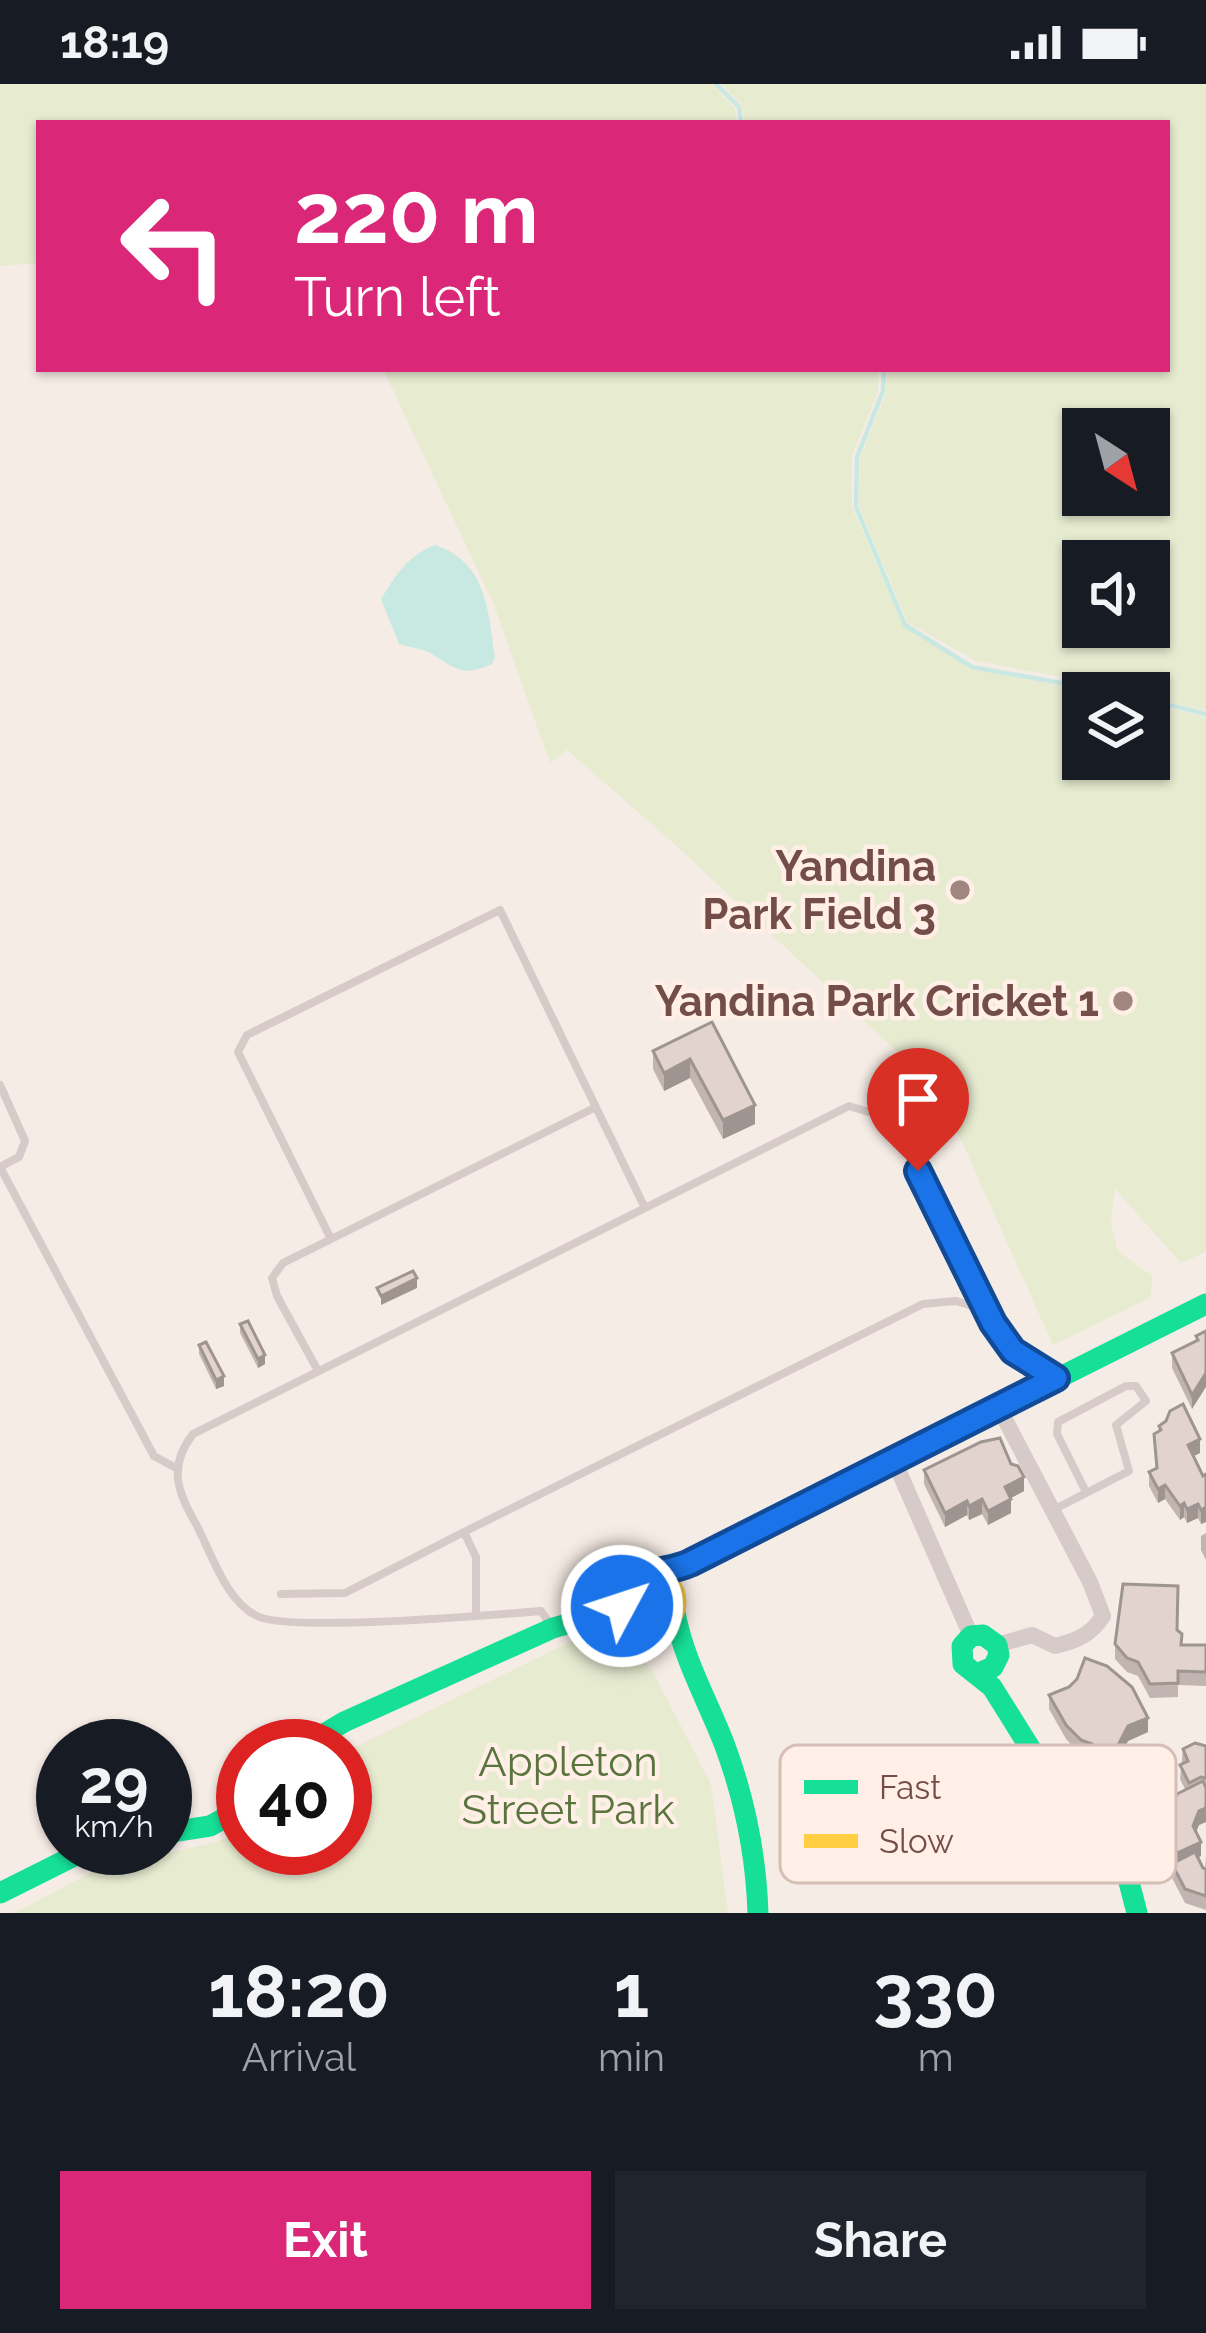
<!DOCTYPE html>
<style>
:root{--surface:#171b24;--page:#20242c;--text:#f1f3f6;--muted:#9ea1a6;--accent:#db2777}
body{margin:0;font-family:Raleway,sans-serif;background:var(--page);color:var(--text);height:100vh;display:flex;flex-direction:column;font-size:45px;white-space:nowrap}
*{box-sizing:border-box;margin:0}
p{font-size:39px;color:var(--muted)}
.icon{flex:none;width:66px;height:66px;fill:none;stroke:currentColor;stroke-width:2;stroke-linecap:round;stroke-linejoin:round}
.map{position:relative;height:1829px;overflow:hidden}
.side{display:flex;flex-direction:column;background:var(--surface);flex:1}
.side>*{flex:none}
.top-card{position:absolute;left:36px;top:36px;width:1134px;height:252px;border-radius:0px;box-shadow:0 3px 9px #0004;background:#db2777;color:#fff;overflow:hidden}
.needle{width:78px;rotate:144deg}
.controls{position:absolute;left:1062px;top:324px;display:grid;gap:24px}
.controls a{display:grid;place-items:center;width:108px;height:108px;border-radius:0px;background:var(--surface);box-shadow:0 3px 9px #0004;font-size:60px}
.speed{position:absolute;left:36px;top:1635px;display:flex;gap:24px;font-size:60px;font-weight:700;text-align:center}
.speed>*{display:grid;place-content:center;width:156px;height:156px;border-radius:50%;background:var(--surface);box-shadow:0 3px 9px #0004;line-height:1}
.speed small{font-size:30px;font-weight:400}
.speed .limit{border:18px solid #d22;background:#fff;color:#111}
.pin{position:absolute;display:grid;place-items:center;width:102px;height:102px;color:#fff;margin:-123px -51px;border-radius:50% 50% 50% 0;rotate:-45deg;box-shadow:0 0 12px #0007}
.pin .icon{rotate:45deg}
.me{position:absolute;width:132px;margin:-66px;rotate:50deg;stroke-linejoin:round;filter:drop-shadow(0 0 9px #0008)}
.turn{display:flex;align-items:center;gap:42px;height:252px;padding:0 60px;font-size:54px}
.turn .icon{width:156px;height:156px;stroke-width:2.5}
.turn b{display:block;font-size:84px;line-height:102px}
.eta{display:flex;justify-content:space-evenly;align-items:center;height:204px;text-align:center}
.eta b{font-size:72px;font-weight:700;line-height:84px}
.button{display:flex;gap:24px;margin-top:auto;padding:24px 60px}
.button a{flex:1;height:138px;border-radius:0px;background:var(--accent);color:#fff;font-size:48px;font-weight:700;line-height:138px;text-align:center}
.button a+a{background:var(--page);color:var(--text)}
.status{display:flex;justify-content:space-between;align-items:center;height:84px;padding:0 60px;background:var(--surface);direction:ltr}
.status svg{height:33px;fill:currentColor}
.map>svg:first-child{display:block}
.green{fill:#e7ebd0;fill-rule:evenodd}
.water{fill:#c8e8e2}
.lines{fill:none;stroke-linecap:round;stroke-linejoin:round}
.stream{stroke:#c8e8e2;stroke-width:4.5}
.lane{stroke:#d6cbc8;stroke-width:8}
.street{stroke:#d6cbc8;stroke-width:16}
.fast{stroke:#16e098;stroke-width:21}
.slow{stroke:#ffcf43;stroke-width:21}
.wall{fill:#c2b5b1}
.shaded-wall{fill:#9e9490}
.building{fill:#e2d3ce;stroke:#9e9490;stroke-width:3}
.route-casing{stroke:#114b97;stroke-width:30}
.route{stroke:#1a73e8;stroke-width:21}
.poi-dot{fill:#a1857f;stroke:#ffefe6;stroke-width:4.5}
.labels{text-anchor:middle;stroke-width:9;stroke-linejoin:round;paint-order:stroke}
.poi-label{font-size:42px;font-weight:bold;fill:#734d47;stroke:#ffefe6;text-anchor:end}
.park-label{font-size:42px;fill:#59743c;stroke:#ffefe6}
.key{fill:#ffefe6;stroke:#d5beb6;stroke-width:3}
.key-label{font-size:33px;fill:#734d47}
</style>
<div class="status"><b>18:19</b><svg viewBox="0 0 49 12"><path d="M0 12V9h3v3zM5 12V6h3v6zM10 12V3h3v9zM15 12V0h3v12zM26 1h20v11H26zM47 4h2v5h-2z"/></svg></div>
<div class="map">
<svg width="1206" height="1829" viewBox="0 0 1206 1829">
<rect width="100%" height="100%" fill="#f6ece6"/>
<!-- green -->
<path class="green" d="M0 0H712L735 24 737 39H39V179L0 182Z
M721 0H1206V627L1149 613V609L976 577 908 539 859 423 860 374 886 308 887 285H1167V39H744L742 22ZM1083 345H1149V411H1083ZM1083 477H1149V543H1083Z
M383 285H879L878 308 852 372V423L903 541 971 585 1101 609H1083V675H1149V620L1206 633V1168L1181 1179 1115 1105 1111 1139 1117 1166 1153 1193 1150 1214 1053 1261 939 1007 670 756 567 666 550 679 494 521Z
M578 1554H604L632 1562 653 1588 711 1700 728 1829H14L96 1786 216 1758 243 1747V1764H345V1668Z"/>
<!-- water -->
<path class="water" d="M435 461C487 478 488 527 495 573L492 580C460 595 454 582 428 568 419 564 408 563 399 560L381 515C397 490 406 473 435 461Z"/>
<g class="lines">
<!-- stream -->
<path class="stream" d="M716 0 739 23 741 39
M884 285 883 307 857 373 856 423 905 541 972 583 1117 609
M1149 616 1206 630"/>
<!-- lane -->
<path class="lane" d="M0 1001 25 1057 19 1073 0 1083
M0 1083 154 1372 176 1384
M331 1155 238 968 247 951 500 826 644 1122
M317 1285 277 1212 272 1194 283 1179 594 1024
M1053 1426 1129 1387 1116 1341 1146 1317 1136 1302H1126L1058 1338 1057 1350 1086 1408
M281 1510 345 1509 464 1448
M476 1532V1473L464 1448 923 1220 956 1217 985 1226
M552 1543 541 1527C493 1531 289 1548 257 1532 226 1517 212 1471 197 1442 178 1408 167 1384 193 1350L849 1022 882 1032 901 1052 993 1239 1014 1267 1051 1291"/>
<!-- street -->
<path class="street" d="M893 1374 971 1552
M997 1561 1032 1551 1055 1562C1076 1557 1091 1551 1103 1532L1090 1498 998 1322"/>
<!-- fast -->
<path class="fast" d="M657 1491 690 1479 1206 1220
M675 1529C684 1577 708 1617 725 1662 745 1716 756 1771 758 1829
M979 1589 993 1583 999 1571 997 1561 983 1551 971 1552 962 1562 963 1580 992 1603 1037 1675 1103 1739 1123 1775 1137 1829
M304 1662 344 1638 553 1544 574 1538H631
M165 1749 210 1742 243 1724
M0 1809 90 1764"/>
<!-- slow -->
<path class="slow" d="M622 1518a27 27 0 1 1 54 0a27 27 0 1 1-54 0Z"/>
</g>
<!-- wall -->
<path class="wall" d="M712 938 755 1040 723 1055 690 994 664 1007 653 985V967Z
M240 1240 265 1280 258 1284 240 1249Z
M1206 1247 1192 1325 1172 1284V1269L1196 1257V1252Z
M199 1261 224 1302 216 1305 199 1270Z
M1159 1342 1200 1369 1193 1372 1203 1392 1206 1390V1438L1201 1440 1198 1434 1187 1439 1184 1433 1180 1436 1165 1415 1158 1419 1149 1402V1388L1156 1385 1154 1350 1159 1347Z
M924 1386 1024 1407 1011 1414V1429L988 1441 982 1430 969 1436 967 1431 945 1443 924 1400Z
M1206 1449V1476L1201 1466V1452Z
M1115 1560 1206 1561V1602L1178 1601V1613L1150 1614 1138 1592 1127 1588 1115 1575Z
M1049 1611 1148 1648 1128 1657 1113 1685 1091 1677V1673L1081 1670 1066 1655 1049 1625Z
M1206 1662V1738L1199 1741 1196 1748 1201 1772 1198 1773 1205 1785 1206 1771V1826L1185 1819 1172 1794V1780L1175 1778 1165 1758V1744L1185 1705 1180 1695 1183 1665Z"/>
<!-- shaded-wall -->
<path class="shaded-wall" d="M690 975V994L664 1007V989Z
M755 1021V1040L723 1055V1036Z
M417 1194V1204L381 1221V1212Z
M265 1271V1280L258 1284V1275Z
M1206 1289V1303L1192 1325V1311Z
M224 1292V1302L216 1305V1296Z
M1200 1355V1369L1188 1375V1361Z
M1024 1393V1407L1005 1417V1403Z
M1165 1401V1415L1158 1419V1405Z
M982 1415V1430L969 1436V1422Z
M1011 1415V1429L988 1441V1427Z
M967 1417V1431L945 1443V1429Z
M1184 1419V1433L1180 1436V1422Z
M1198 1420V1434L1187 1439V1425Z
M1206 1423V1438L1201 1440V1426Z
M1148 1634V1648L1128 1657 1113 1685V1671L1128 1642Z
M1206 1724V1738L1199 1741 1193 1756V1742L1199 1727Z
M1201 1758V1772L1177 1783V1769Z"/>
<!-- building -->
<path class="building" d="M712 938 755 1021 723 1036 690 975 664 989 653 967Z
M413 1187 417 1194 381 1212 377 1204Z
M248 1237 265 1271 258 1275 240 1240Z
M1206 1247V1289L1192 1311 1172 1269 1198 1256 1196 1252Z
M206 1258 224 1292 216 1296 199 1261Z
M1183 1320 1200 1355 1188 1361 1203 1392 1206 1390V1423L1201 1426 1198 1420 1187 1425 1184 1419 1180 1422 1165 1401 1158 1405 1149 1388 1157 1384 1154 1350 1161 1346 1159 1342 1166 1337 1170 1327Z
M1000 1354 1011 1380 1018 1382 1024 1393 1005 1403 1011 1415 988 1427 982 1415 969 1422 967 1417 945 1429 924 1386 981 1358Z
M1123 1500 1178 1502 1177 1546 1182 1550 1181 1561H1206V1588L1178 1587V1599L1150 1600 1138 1578 1127 1574 1115 1560Z
M1085 1574 1107 1582 1132 1603 1148 1634 1128 1642 1113 1671 1091 1663 1092 1660 1081 1656 1066 1641 1049 1611 1069 1603 1077 1595Z
M1195 1659 1206 1662V1694L1201 1693 1189 1699 1180 1681 1188 1677 1183 1665Z
M1203 1697 1206 1704V1724L1199 1727 1193 1742 1201 1758 1177 1769 1165 1744 1177 1710Z
M1195 1768 1203 1784 1206 1785V1812L1185 1805 1172 1780Z"/>
<g class="lines">
<!-- route casing -->
<g class="route-casing">
<path id="route" d="M622 1522C623 1485 664 1491 690 1479L1056 1294 1013 1267 993 1239 918 1087"/>
</g>
<!-- route -->
<use href="#route" class="route"/>
</g>
<!-- markers -->
<g class="poi-dot">
<circle cx="960" cy="806" r="12"/>
<circle cx="1123" cy="917" r="12"/>
</g>
<g class="labels">
<!-- poi labels -->
<g class="poi-label">
<text x="936" y="797">Yandina<tspan x="936" dy="48">Park Field 3</tspan></text>
<text x="1099" y="932">Yandina Park Cricket 1</text>
</g>
<!-- park labels -->
<g class="park-label">
<text x="568" y="1692">Appleton<tspan x="568" dy="48">Street Park</tspan></text>
</g>
</g>
<!-- legend -->
<rect x="780" y="1661" width="396" height="138" rx="18" class="key"/>
<rect x="804" y="1696" width="54" height="14" fill="#16e098"/>
<rect x="804" y="1750" width="54" height="14" fill="#ffcf43"/>
<g class="key-label">
<text x="879" y="1715">Fast</text>
<text x="879" y="1769">Slow</text>
</g>
</svg>
<div class="controls">
<a><svg class="needle" viewBox="-14 -14 28 28"><path d="M0-13l5 13h-10z" fill="#e53935"/><path d="M0 13l5-13h-10z" fill="#9ea1a6"/></svg></a>
<a><svg class="icon" aria-label="sound" viewBox="0 0 24 24"><path d="M4 9h4l5-4v14l-5-4H4zM17 9q2 3 0 6"/></svg></a>
<a><svg class="icon" aria-label="layers" viewBox="0 0 24 24"><path d="M12 4l9 5-9 5-9-5zM3 14l9 5 9-5"/></svg></a>
</div>
<div class="speed"><div>29<small>km/h</small></div><div class="limit">40</div></div>
<div class="pin" style="left:918px;top:1087px;background:#d93025"><svg class="icon" aria-label="arrive" viewBox="0 0 24 24"><path d="M6 21V4h12l-3 4 3 4H6"/></svg></div>
<svg class="me" style="left:622px;top:1522px" viewBox="-20 -20 40 40"><circle r="17" fill="#1a73e8" stroke="#fff" stroke-width="3"/><path d="M0-11L8 9 0 5-8 9z" fill="#fff"/></svg>
<div class="top-card">
<div class="turn"><svg class="icon" aria-label="left" viewBox="0 0 24 24"><path d="M17 20v-9H6M10 6l-5 5 5 5"/></svg><div><b>220 m</b>Turn left</div></div>
</div>
</div>
<section class="side">
<div class="eta">
<div><b>18:20</b><p>Arrival</p></div>
<div><b>1</b><p>min</p></div>
<div><b>330</b><p>m</p></div>
</div>
<div class="button"><a>Exit</a><a>Share</a></div>
</section>
